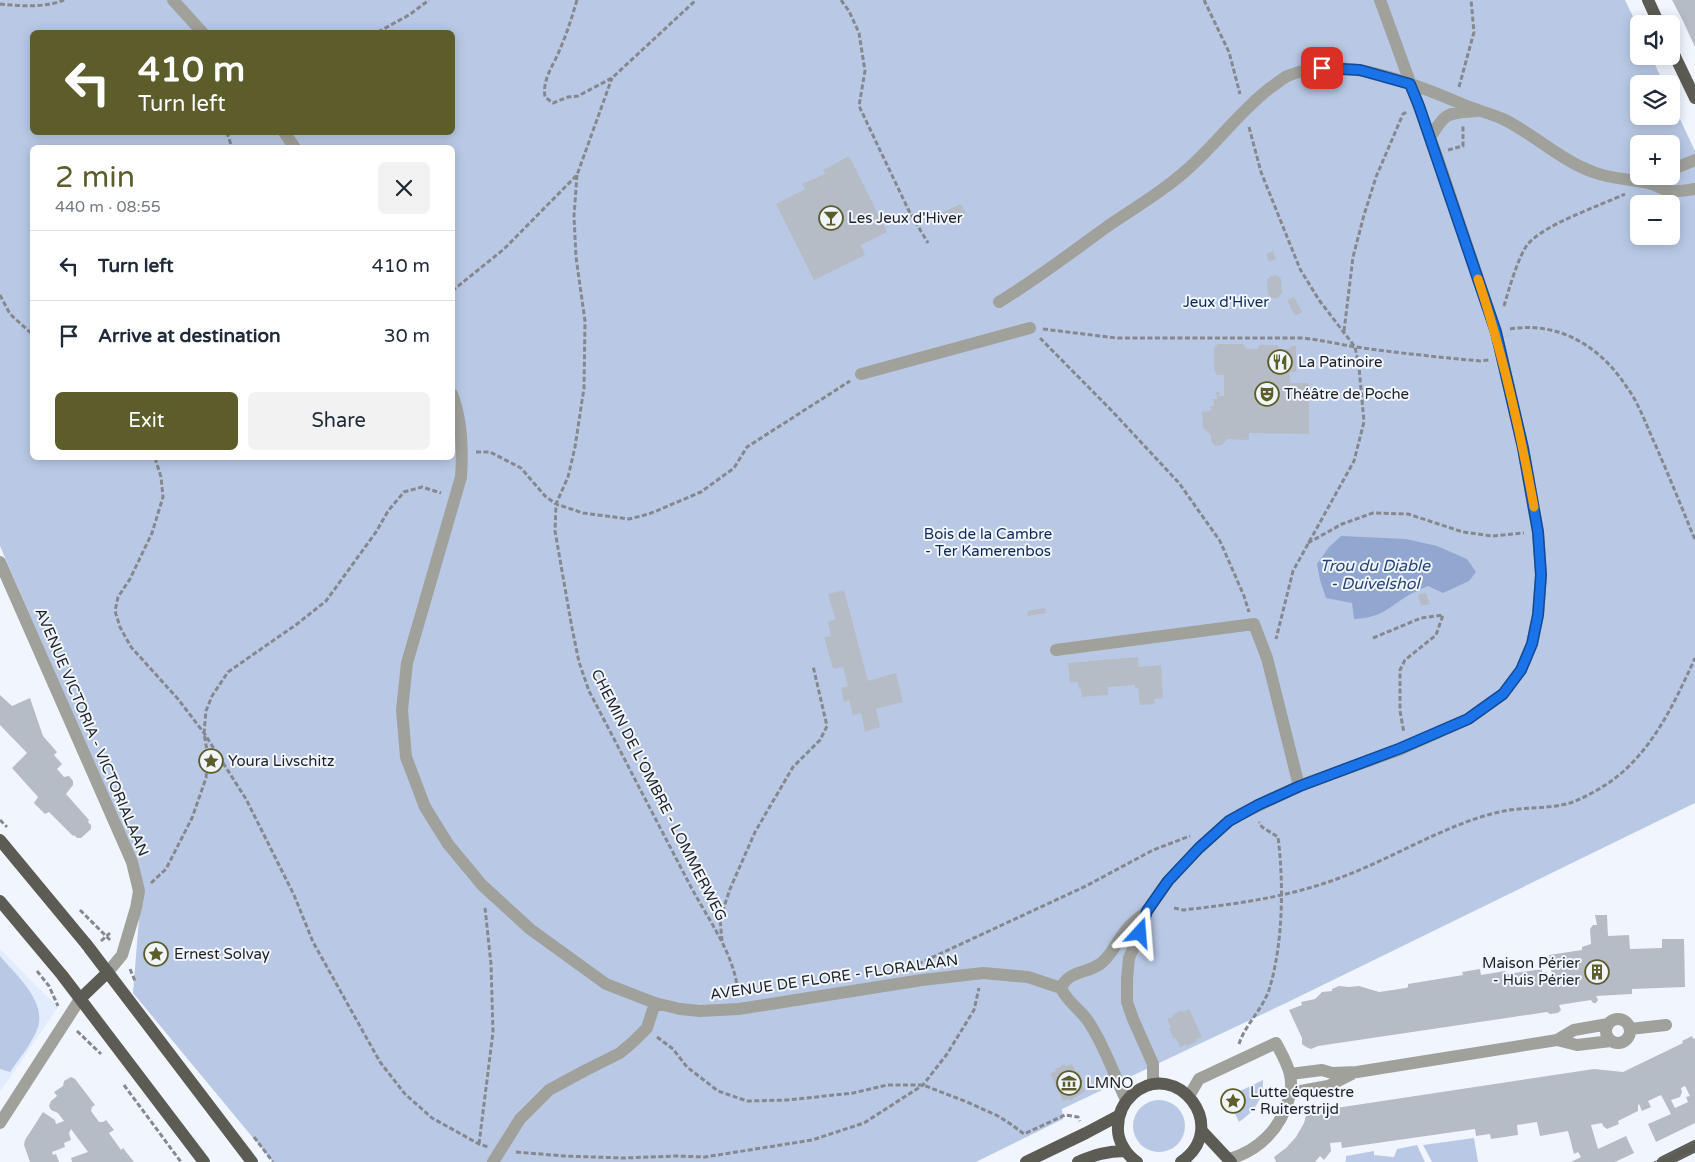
<!DOCTYPE html>
<meta charset="utf-8">
<style>
:root{--surface:#fff;--page:#f2f2f3;--text:#1f2937;--muted:#747a83;--line:#e0e1e3;--accent:#5c5d2a}
body{margin:0;font-family:"Varela Round",sans-serif;background:var(--page);color:var(--text);height:100vh;display:flex;flex-direction:column;font-size:19px;white-space:nowrap}
*{box-sizing:border-box;margin:0}
p{font-size:16px;color:var(--muted)}
.icon{flex:none;width:28px;height:28px;fill:none;stroke:currentColor;stroke-width:2;stroke-linecap:round;stroke-linejoin:round}
.map{position:relative;flex:1;overflow:hidden}
.sheet{position:absolute;left:30px;top:145px;width:425px;height:315px;display:flex;flex-direction:column;background:var(--surface);border-radius:8px;box-shadow:0 2px 12px #0003}
.sheet>*{flex:none}
.guide{position:absolute;left:30px;top:30px;width:425px;height:105px;border-radius:8px;box-shadow:0 2px 12px #0003;background:#5c5d2a;color:#fff;overflow:hidden}
.tools{position:absolute;left:1630px;top:15px;display:grid;gap:10px}
.tools a{display:grid;place-items:center;width:50px;height:50px;border-radius:8px;background:var(--surface);box-shadow:0 2px 12px #0003;font-size:25px}
.pin{position:absolute;display:grid;place-items:center;width:42px;height:42px;color:#fff;margin:-21px;border-radius:10px;box-shadow:0 2px 8px #0006}
.me{position:absolute;width:55px;margin:-28px;rotate:19deg;stroke-linejoin:round;filter:drop-shadow(0 0 4px #0008)}
.turn{display:flex;align-items:center;gap:18px;height:105px;padding:0 25px;font-size:22px}
.turn .icon{width:65px;height:65px;stroke-width:2.5}
.turn b{display:block;font-size:35px;line-height:42px}
.round{display:grid;place-items:center;flex:none;width:52px;height:52px;border-radius:8px;background:var(--page)}
.summary{display:flex;align-items:center;justify-content:space-between;height:85px;padding:0 25px}
h1{font-size:30px;font-weight:600;line-height:38px;color:var(--accent)}
.action{display:flex;gap:10px;margin-top:auto;padding:10px 25px}
.action a{flex:1;height:58px;border-radius:8px;background:var(--accent);color:#fff;font-size:20px;font-weight:600;line-height:58px;text-align:center}
.action a+a{background:var(--page);color:var(--text)}
ul{padding:0;list-style:none}
li{display:flex;align-items:center;gap:15px;height:70px;padding:0 25px;border-top:1px solid var(--line)}
li div{flex:1}
li b{display:block;font-size:19px}
li em{font-style:normal}
.map>svg:first-child{display:block}
.built{fill:#e2ecfc}
.green{fill:#b9c9e5;fill-rule:evenodd}
.water{fill:#91a7cf}
.building{fill:#b6bcc5;fill-rule:evenodd}
.lines{fill:none;stroke-linecap:round;stroke-linejoin:round}
.path{stroke:#85888e;stroke-width:3;stroke-dasharray:5 2.5;stroke-linecap:butt}
.minor{stroke:#a1a19c;stroke-width:12}
.major{stroke:#5c5c54;stroke-width:12}
.tram{stroke:#63666b;stroke-width:1}
.major-bridge{stroke:#5c5c54;stroke-width:12}
.route-casing{stroke:#114b97;stroke-width:12}
.route{stroke:#1a73e8;stroke-width:9}
.slow{stroke:#f59e0b;stroke-width:9}
.labels{text-anchor:middle;stroke-width:4;stroke-linejoin:round;paint-order:stroke}
.poi-label{font-size:15px;fill:#1e2023;stroke:#f1f6fe;text-anchor:start}
.park-label{font-size:15px;fill:#0e2758;stroke:#f1f6fe}
.street-label{font-size:15px;fill:#1e2023;stroke:#f1f6fe}
.water-label{font-size:16px;font-style:italic;fill:#284376;stroke:#f1f6fe}
</style>
<div class="map">
<svg width="1695" height="1162" viewBox="0 0 1695 1162">
<rect width="100%" height="100%" fill="#f1f6fe"/>
<!-- built -->
<path class="built" d="M0 949 58 1007 0 1092Z"/>
<!-- green -->
<path class="green" d="M0 0H1625L1639 29V56H1651L1664 84H1639V116H1671V100L1695 151V803L1286 1003 1062 1109 1063 1119 976 1162H273L133 993 140 906 136 860 0 546ZM32 32H452V132H32ZM1639 144H1671V176H1639ZM32 148H452V458H32ZM1639 204H1671V236H1639Z
M0 956C17 976 50 1004 36 1032 30 1046 19 1059 10 1072L0 1069Z
M1263 1080C1264 1099 1254 1112 1239 1122L1234 1111 1244 1105 1238 1092Z
M1133 1126a26 26 0 1 1 52 0a26 26 0 1 1-52 0Z
M1474 1138 1478 1162H1432L1423 1145Z
M1417 1145 1425 1162H1344L1346 1161V1156L1374 1151V1155L1394 1157 1397 1149Z"/>
<!-- water -->
<path class="water" d="M1341 536 1406 539 1437 546 1467 559 1476 572 1469 581 1443 593 1428 586C1421 589 1414 592 1407 596 1387 609 1380 618 1354 619L1352 603 1326 598 1320 580 1317 564 1329 547Z"/>
<!-- building -->
<path class="building" d="M1672 0H1695V47L1683 21Z
M849 156 887 232 861 245 865 255 814 280 776 204 805 189 802 184 825 174 823 170Z
M961 204 966 213 946 223 941 213Z
M1273 251 1276 259 1269 262 1266 254Z
M1277 275 1281 279 1282 293 1278 298H1272L1268 294 1267 280 1271 276Z
M1294 297 1302 312 1295 316 1287 300Z
M1218 344H1243L1247 349H1257L1260 345H1277L1280 349H1289L1291 346H1296V372H1290V381L1291 383H1309V434L1249 433V440L1227 439 1222 445 1215 446 1211 441V435L1203 428 1202 412 1211 411 1210 406H1214L1213 399H1217L1216 392H1220L1219 396H1224V375H1217L1214 369V348Z
M844 590 868 681 896 673 903 702 876 709 880 727 865 732 861 713 853 715 849 700 844 702 841 688 848 686 843 667 833 669 824 637 831 636 828 622 835 619 828 594Z
M1426 593 1430 604 1421 606 1418 595Z
M1045 608 1046 613 1028 616 1027 611Z
M1138 657 1139 667 1161 665 1163 698 1154 699 1155 704 1140 705 1138 688H1135V685L1108 687V695L1082 697 1081 689H1079L1078 682 1070 683 1068 663Z
M0 695 12 706 30 698 43 736 57 752 54 755 62 764 57 769 64 777 69 776 73 781V785L66 794 89 820 88 822 91 825V829L81 838H77L74 835 73 836 49 812 45 814 34 803 38 797 12 768 27 753 0 725Z
M1595 915H1607L1608 936 1629 935 1630 949 1662 948V939H1684L1685 987 1632 989V994L1596 996 1598 1000 1596 1003H1593L1591 1000 1559 1005 1561 1010 1558 1013 1550 1014 1547 1012 1318 1046 1311 1049 1306 1047 1302 1044V1038L1289 1010 1302 1005 1301 1002 1315 999 1322 992 1332 991V989L1339 986 1349 987 1359 986 1379 992 1406 988 1408 987V984L1463 975 1462 972 1480 969 1481 975 1505 971 1508 974 1542 969V972H1547L1548 983 1553 982 1549 955 1582 950V947L1591 944 1590 929 1593 925H1597Z
M1189 1009 1202 1037 1196 1039 1197 1041 1187 1046 1186 1044 1180 1047 1176 1038 1174 1039 1169 1029 1171 1028 1167 1019 1173 1017 1172 1015 1182 1010 1183 1012Z
M1692 1036 1693 1039 1695 1038V1123L1656 1142 1648 1124 1671 1114 1661 1095 1648 1101 1651 1107 1642 1111 1639 1104 1638 1105V1111L1618 1121 1619 1124 1607 1129 1603 1126 1602 1123 1591 1125 1598 1149 1626 1136 1634 1153 1615 1162H1571L1581 1157 1578 1152 1574 1154 1568 1131 1540 1136 1537 1122 1517 1125 1518 1135 1491 1139 1490 1134 1476 1136 1475 1129 1342 1148 1341 1142 1330 1143 1331 1151 1324 1160 1320 1156 1315 1162H1276L1274 1157 1286 1148 1296 1137 1304 1123 1306 1116 1309 1112 1324 1110 1323 1108 1328 1107 1336 1108 1594 1069 1623 1072 1683 1043 1682 1041ZM1685 1086 1690 1096 1686 1097 1688 1102 1675 1108 1671 1100 1680 1097 1682 1092 1681 1088Z
M1065 1064 1066 1066 1072 1064 1076 1072 1078 1071 1083 1081 1081 1083 1085 1091 1070 1101 1069 1099 1063 1101 1050 1074 1056 1071 1055 1069Z
M71 1077 75 1079 95 1105 92 1107 91 1111 99 1122H103L106 1120 114 1130 109 1133 121 1150 123 1148 134 1162H72L71 1158 88 1152 71 1129 69 1133 71 1140 64 1143 65 1147 52 1152 53 1155 56 1154 59 1162H30L24 1145 25 1140 43 1112 55 1120 56 1124 64 1121 58 1113 51 1110 49 1106 51 1101 57 1096 54 1092 63 1086 64 1081Z"/>
<g class="lines">
<!-- path -->
<path class="path" d="M577 0C572 17 567 33 560 49 554 65 542 79 545 97L553 103 568 97 578 96 612 78 696 0
M841 0 849 11 859 33 865 71 859 106 909 211 928 243
M1204 0 1229 52 1240 94
M0 4C21 6 44 8 64 0
M378 32 409 15 429 0
M1459 87 1474 32 1471 0
M1249 127 1261 172 1300 269 1319 300 1355 347 1359 367 1364 422 1354 461 1293 571 1276 639
M227 132 232 148
M1448 150 1463 146V125
M577 175 574 216 576 257 585 321 584 388 575 447 568 477 556 504 555 531 572 628 579 662 589 691C623 756 657 822 691 887 709 921 736 956 738 995
M452 291 504 249 577 175 612 78
M0 295 10 314 32 334
M1504 306C1508 292 1519 254 1528 244 1545 224 1599 206 1625 194
M1043 329 1116 338H1302C1321 340 1338 344 1356 347 1397 353 1439 357 1480 361L1489 360
M1510 329C1558 321 1600 346 1626 386 1639 403 1646 425 1655 444 1669 476 1682 508 1695 540
M1344 331 1353 257 1364 215 1376 177 1403 114 1407 112
M1040 338 1113 412 1179 483 1220 541 1244 596 1249 612
M476 452H490L521 468 545 496 556 504 583 513 629 519 649 514 701 492 734 468 747 447 850 381
M155 458 161 477 163 497 152 533 130 579 118 597 115 611 120 627 131 647 178 699 204 733 246 799 294 895 313 942 380 1062 405 1094 432 1118 479 1144 488 1147
M1308 543 1342 524 1373 513 1408 514 1463 532 1492 536 1524 533
M1373 638 1421 618 1443 615 1436 635 1405 660 1400 670V711L1404 733
M0 820 7 827
M151 883 166 869 192 818 206 778 208 757 204 733 206 711 212 696 228 672 297 624 326 601 376 532 388 511 404 492 422 487 441 493
M1174 908 1183 910C1237 904 1290 897 1342 877 1393 858 1443 826 1495 813 1520 806 1546 810 1570 803 1584 798 1598 790 1610 782 1652 752 1674 704 1695 658
M80 910 111 941
M101 941 110 933
M722 941 720 919 730 889 755 832 793 767 820 740 827 726 813 666
M918 964 1086 886 1153 850 1190 836
M130 969 135 981
M37 971 49 986 58 1006
M77 1031 101 1054
M657 1037 673 1049 687 1067 718 1091 747 1101 788 1100 853 1093 887 1085H923L967 1102 998 1116 1012 1125 1024 1134 1065 1115 1078 1117 1080 1121
M1239 1044C1245 1025 1262 1010 1269 990 1283 945 1284 884 1278 837L1262 827 1259 822
M124 1085 181 1162
M254 1137 273 1162
M479 1144 493 1032 491 964 485 908
M516 1152 564 1156 624 1158 676 1156 705 1157 812 1140 864 1123 923 1085 947 1054 974 1010 979 988"/>
<!-- minor -->
<path class="minor" d="M173 0 202 32
M284 132 295 148
M1430 138C1446 111 1448 113 1477 111
M1671 170 1695 160
M999 302C1037 279 1072 252 1108 226 1136 207 1165 190 1190 167 1218 142 1240 111 1270 88 1277 84 1283 77 1290 75 1345 54 1417 85 1469 107 1480 111 1492 114 1503 119 1534 134 1560 160 1593 172 1611 179 1630 179 1648 183 1656 184 1663 191 1671 191 1678 192 1687 190 1695 189
M861 374 1030 328
M452 394C462 420 463 449 461 477L407 663 402 710 406 757 425 807 448 844 482 885 530 929 606 984 655 1003 680 1009 700 1011 739 1009 922 980 983 973 1028 977 1061 988
M0 562 132 862 139 891 136 908 122 955 108 972
M1056 650 1254 624 1267 658 1299 786
M1606 1031a12 12 0 1 1 24 0a12 12 0 1 1-24 0Z
M1630 1029 1666 1025
M1557 1040 1577 1045 1611 1041
M1290 1074 1322 1070 1332 1073 1357 1072 1557 1040 1574 1030 1608 1024
M1153 1084V1064L1133 1019 1127 1002V979L1129 958 1140 933 1147 911 1168 881 1199 848 1229 821 1241 814 1299 786 1401 749 1468 719 1503 694 1521 670 1532 644 1538 615 1541 575 1538 532 1523 448 1496 332 1438 159 1380 0
M1290 1093 1328 1086 1352 1074
M1189 1096 1199 1079 1276 1043C1281 1053 1288 1064 1290 1075 1292 1083 1291 1091 1289 1098 1281 1128 1259 1151 1229 1159
M1126 1100C1113 1073 1105 1046 1088 1021 1080 1009 1067 1002 1061 988 1069 970 1086 974 1100 964 1112 956 1117 940 1127 929 1132 922 1141 917 1147 911
M0 1123 80 999
M493 1162 520 1119 549 1090 586 1070 620 1053 634 1041 647 1028 655 1003"/>
<!-- major -->
<path class="major" d="M1648 0 1659 24
M1671 48 1695 98
M0 840 87 945
M0 901 62 975 204 1162
M90 949 252 1162
M80 999 108 972
M1202 1131 1231 1162
M1026 1162 1086 1133 1118 1116
M1078 1162C1094 1155 1107 1151 1125 1151
M1137 1162C1126 1155 1117 1140 1118 1127 1118 1113 1123 1103 1133 1094 1176 1057 1232 1127 1181 1162
M1663 1162 1695 1146"/>
<!-- tram -->
<path class="tram" d="M1654 1162 1695 1142
M1672 1162 1695 1151"/>
<!-- major-bridge -->
<path class="major-bridge" d="M87 945 90 949"/>
</g>
<g class="lines">
<!-- route casing -->
<g class="route-casing">
<path id="route" d="M1140 933 1147 911 1168 881 1199 848 1229 821 1258 805 1300 786 1401 748 1468 719 1503 694 1521 670 1532 644 1538 615 1541 575 1538 532 1523 448 1496 332 1419 106 1410 84 1360 70 1322 68"/>
</g>
<!-- route -->
<use href="#route" class="route"/>
<!-- slow -->
<path class="slow" d="M1478 279C1503 354 1520 430 1534 507"/>
</g>
<!-- icons -->
<defs>
<g id="bar-ring" transform="scale(1.25)"><circle r="9.5" fill="#f1f6fe" stroke="#5c5d2a" stroke-width="1.5"/><path d="M-6-5H6L.8 .8V4.5H3.5V6h-7V4.5H-.8V.8Z" fill="#5c5d2a"/></g>
<g id="restaurant-ring" transform="scale(1.25)"><circle r="9.5" fill="#f1f6fe" stroke="#5c5d2a" stroke-width="1.5"/><path d="M-5-6h1v4h1v-4h1v4h1v-4h1v5L-1.5 .5V6h-2V.5L-5-1ZM5-6V6H3V1.5H1.5Q1.5-4 5-6Z" fill="#5c5d2a"/></g>
<g id="theatre-ring" transform="scale(1.25)"><circle r="9.5" fill="#f1f6fe" stroke="#5c5d2a" stroke-width="1.5"/><path d="M-5-5.5Q0-4 5-5.5V0Q5 5 0 6Q-5 5-5 0ZM-3.3-2.5H-1v1.5H-3.3ZM1-2.5H3.3v1.5H1ZM-2.8 1Q0 5.5 2.8 1Z" fill="#5c5d2a"/></g>
<g id="sight-ring" transform="scale(1.25)"><circle r="9.5" fill="#f1f6fe" stroke="#5c5d2a" stroke-width="1.5"/><path d="M0-6L1.8-2.2L6-1.7L2.9 1.2L3.7 5.4L0 3.3L-3.7 5.4L-2.9 1.2L-6-1.7L-1.8-2.2Z" fill="#5c5d2a"/></g>
<g id="building-ring" transform="scale(1.25)"><circle r="9.5" fill="#f1f6fe" stroke="#5c5d2a" stroke-width="1.5"/><path d="M-4-6H4V6H1V3H-1V6H-4ZM-2.5-4.3h1.7v1.8h-1.7ZM.8-4.3h1.7v1.8H.8ZM-2.5-1h1.7V.8h-1.7ZM.8-1h1.7V.8H.8Z" fill="#5c5d2a"/></g>
<g id="museum-ring" transform="scale(1.25)"><circle r="9.5" fill="#f1f6fe" stroke="#5c5d2a" stroke-width="1.5"/><path d="M0-6L6-3V-2H-6V-3ZM-5-1h2V3h-2ZM-1-1h2V3h-2ZM3-1h2V3H3ZM-6 4H6V6H-6Z" fill="#5c5d2a"/></g>
</defs>
<g fill-rule="evenodd">
<use href="#bar-ring" x="831" y="218"/>
<use href="#restaurant-ring" x="1280" y="362"/>
<use href="#theatre-ring" x="1267" y="394"/>
<use href="#sight-ring" x="211" y="761"/>
<use href="#sight-ring" x="156" y="954"/>
<use href="#building-ring" x="1597" y="972"/>
<use href="#museum-ring" x="1069" y="1083"/>
<use href="#sight-ring" x="1233" y="1101"/>
</g>
<g class="labels">
<!-- poi labels -->
<g class="poi-label">
<text x="848" y="223">Les Jeux d'Hiver</text>
<text x="1298" y="367">La Patinoire</text>
<text x="1284" y="399">Théâtre de Poche</text>
<text x="228" y="766">Youra Livschitz</text>
<text x="174" y="959">Ernest Solvay</text>
<text x="1580" y="968" text-anchor="end">Maison Périer<tspan x="1580" dy="17">- Huis Périer</tspan></text>
<text x="1086" y="1088">LMNO</text>
<text x="1250" y="1097">Lutte équestre<tspan x="1250" dy="17">- Ruiterstrijd</tspan></text>
</g>
<!-- park labels -->
<g class="park-label">
<text x="1226" y="307">Jeux d'Hiver</text>
<text x="988" y="539">Bois de la Cambre<tspan x="988" dy="17">- Ter Kamerenbos</tspan></text>
</g>
<!-- street labels -->
<g class="street-label">
<text transform="translate(92 732) rotate(67)" y="5">AVENUE VICTORIA - VICTORIALAAN</text>
<text transform="translate(659 795) rotate(63)" y="5">CHEMIN DE L'OMBRE - LOMMERWEG</text>
<text transform="translate(834 977) rotate(-8)" y="5">AVENUE DE FLORE - FLORALAAN</text>
</g>
<!-- water labels -->
<g class="water-label">
<text x="1375" y="571">Trou du Diable<tspan x="1375" dy="18">- Duivelshol</tspan></text>
</g>
</g>
</svg>
<div class="tools">
<a><svg class="icon" aria-label="sound" viewBox="0 0 24 24"><path d="M4 9h4l5-4v14l-5-4H4zM17 9q2 3 0 6"/></svg></a>
<a><svg class="icon" aria-label="layers" viewBox="0 0 24 24"><path d="M12 4l9 5-9 5-9-5zM3 14l9 5 9-5"/></svg></a>
<a>+</a>
<a>−</a>
</div>
<div class="pin" style="left:1322px;top:68px;background:#d93025"><svg class="icon" aria-label="arrive" viewBox="0 0 24 24"><path d="M6 21V4h12l-3 4 3 4H6"/></svg></div>
<svg class="me" style="left:1140px;top:933px" viewBox="-20 -20 40 40"><path d="M0-17L14 15 0 8-14 15z" fill="#1a73e8" stroke="#fff" stroke-width="4"/></svg>
<div class="guide">
<div class="turn"><svg class="icon" aria-label="left" viewBox="0 0 24 24"><path d="M17 20v-9H6M10 6l-5 5 5 5"/></svg><div><b>410 m</b>Turn left</div></div>
</div>
<section class="sheet">
<div class="summary"><div><h1>2 min</h1><p>440 m · 08:55</p></div><a class="round"><svg class="icon" aria-label="close" viewBox="0 0 24 24"><path d="M6 6l12 12M18 6L6 18"/></svg></a></div>
<ul>
<li><svg class="icon" aria-label="left" viewBox="0 0 24 24"><path d="M17 20v-9H6M10 6l-5 5 5 5"/></svg><div><b>Turn left</b></div><em>410 m</em></li>
<li><svg class="icon" aria-label="arrive" viewBox="0 0 24 24"><path d="M6 21V4h12l-3 4 3 4H6"/></svg><div><b>Arrive at destination</b></div><em>30 m</em></li>
</ul>
<div class="action"><a>Exit</a><a>Share</a></div>
</section>
</div>
